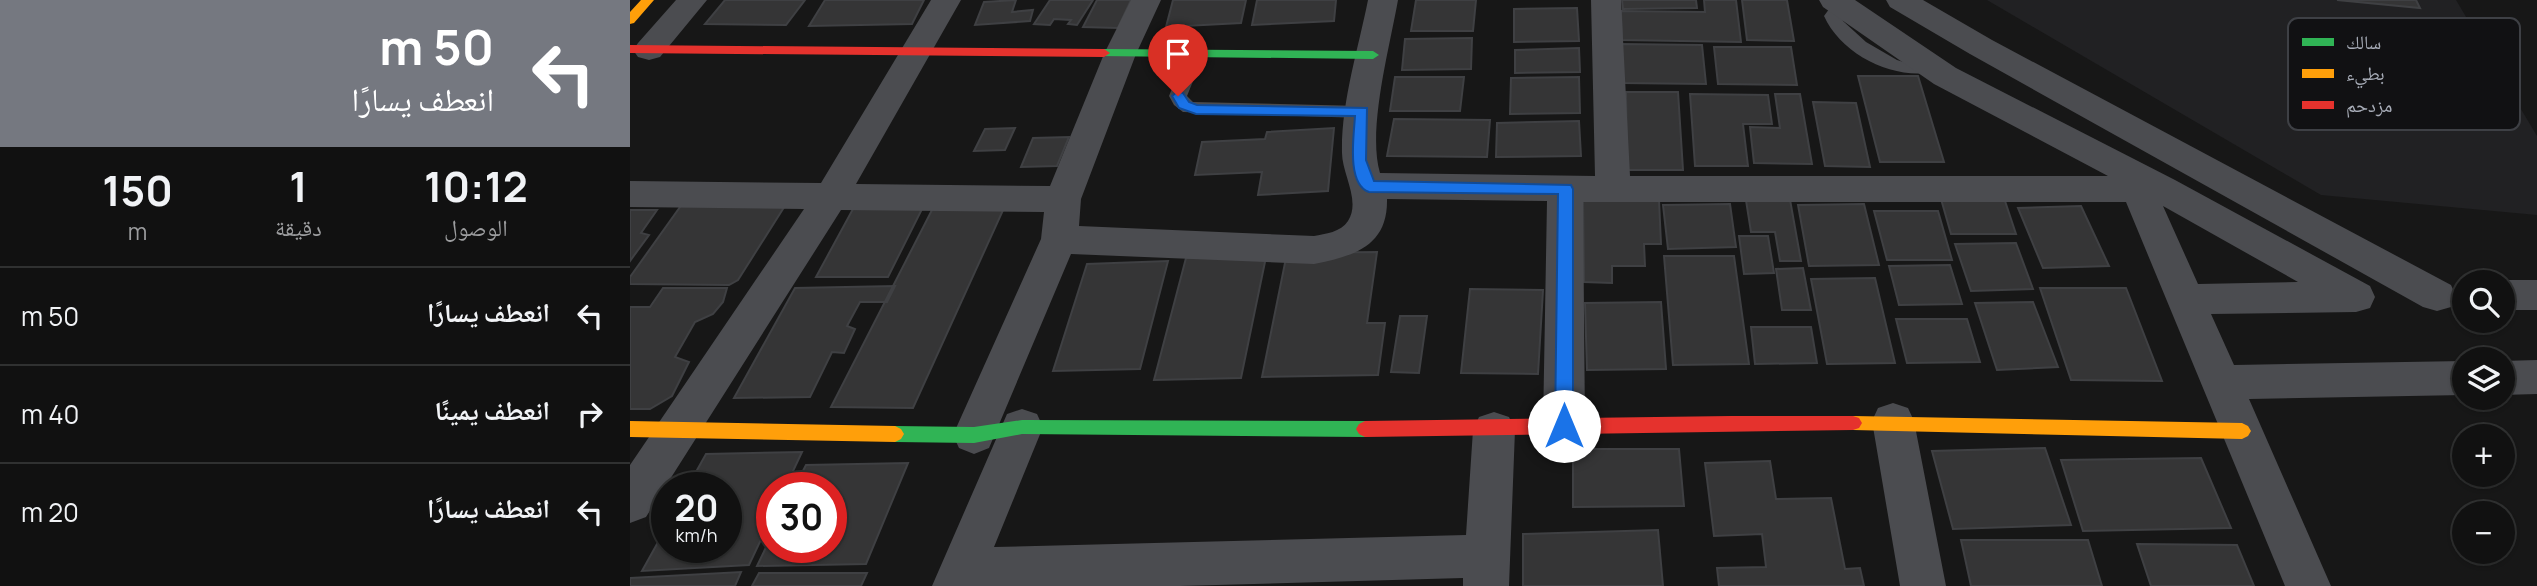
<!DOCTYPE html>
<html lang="ar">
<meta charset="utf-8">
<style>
:root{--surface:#111;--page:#1a1a1a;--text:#f1f3f6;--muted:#9c9d9f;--line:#303131}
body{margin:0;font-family:Manrope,"Noto Naskh Arabic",sans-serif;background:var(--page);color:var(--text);direction:rtl;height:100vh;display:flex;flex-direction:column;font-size:26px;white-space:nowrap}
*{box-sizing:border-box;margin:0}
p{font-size:23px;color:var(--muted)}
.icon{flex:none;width:38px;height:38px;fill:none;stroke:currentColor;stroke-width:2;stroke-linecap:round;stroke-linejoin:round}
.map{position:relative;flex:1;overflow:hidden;direction:ltr}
.side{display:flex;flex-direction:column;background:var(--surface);width:630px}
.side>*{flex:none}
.banner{background:#757880;color:#fff;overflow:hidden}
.controls{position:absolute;left:1822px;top:270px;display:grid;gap:14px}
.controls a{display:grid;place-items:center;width:63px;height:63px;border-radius:50%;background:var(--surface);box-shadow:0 2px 5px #0004,0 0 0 2px var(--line);font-size:35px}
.speed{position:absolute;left:21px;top:472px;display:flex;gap:14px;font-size:35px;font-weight:700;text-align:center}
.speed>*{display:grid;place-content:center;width:91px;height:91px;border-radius:50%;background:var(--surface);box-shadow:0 2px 5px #0004,0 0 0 2px var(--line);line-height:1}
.speed small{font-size:18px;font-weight:400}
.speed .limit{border:10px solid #d22;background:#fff;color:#111}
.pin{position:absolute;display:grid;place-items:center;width:60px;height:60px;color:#fff;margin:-72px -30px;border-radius:50% 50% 50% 0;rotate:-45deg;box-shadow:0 0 7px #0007}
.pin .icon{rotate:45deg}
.me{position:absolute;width:77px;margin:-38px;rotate:0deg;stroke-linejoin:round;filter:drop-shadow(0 0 5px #0008)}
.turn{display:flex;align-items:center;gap:24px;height:147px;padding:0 21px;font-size:32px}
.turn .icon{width:91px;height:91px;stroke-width:2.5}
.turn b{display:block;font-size:49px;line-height:60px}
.eta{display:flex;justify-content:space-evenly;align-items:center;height:119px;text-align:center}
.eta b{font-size:42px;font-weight:700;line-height:49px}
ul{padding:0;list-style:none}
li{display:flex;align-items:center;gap:21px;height:98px;padding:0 21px;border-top:2px solid var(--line)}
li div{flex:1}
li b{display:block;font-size:26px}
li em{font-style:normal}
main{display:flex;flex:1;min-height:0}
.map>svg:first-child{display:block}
.built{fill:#212123}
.building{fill:#353536;stroke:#3f4043;stroke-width:2}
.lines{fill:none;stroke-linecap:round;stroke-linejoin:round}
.lane{fill:#4b4c50;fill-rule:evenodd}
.street{fill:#4b4c50;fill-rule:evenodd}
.fast{fill:#30b455;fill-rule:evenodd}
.slow{fill:#ff9f0a;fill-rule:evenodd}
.jam{fill:#e5322d;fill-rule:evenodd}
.route{fill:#1a73e8;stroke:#114b97;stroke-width:2}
.key{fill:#111113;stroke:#3e4045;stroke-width:2}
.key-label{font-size:19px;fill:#a8adb8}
</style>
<main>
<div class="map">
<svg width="1907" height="586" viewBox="0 0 1907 586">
<rect width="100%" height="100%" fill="#171717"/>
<!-- built -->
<path class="built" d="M1357 0H1826L1907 136V215L1691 195Z"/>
<!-- building -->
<path class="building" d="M95 0H175L156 25 75 24Z
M195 0H294L282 24 179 26Z
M386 0 382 12 403 10 400 21 345 25 354 2Z
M420 0H463L447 25 438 24 441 20 424 19 420 25 404 24Z
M467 0H501L488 28 453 27Z
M543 0H616L611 23 536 27Z
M627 0H706L704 21 622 25Z
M786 0H846L843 31H781Z
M992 0H1066L1067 8 993 9Z
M1074 0H1106L1111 42 992 40 991 11 1075 12Z
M1112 0H1157L1164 41 1117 40Z
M1707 0H1786L1790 8Z
M947 8 949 41 884 42V9Z
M842 38 841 69 772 70 775 39Z
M991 44 1072 45 1076 84 992 83Z
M1084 47H1161L1167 85 1088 84Z
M949 48 950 72 885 73V50Z
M1228 76H1288L1314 162H1250Z
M765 77H834L830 111H760Z
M949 77 950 113 880 114 881 78Z
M996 92H1048L1053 170H997Z
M1060 94 1138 95 1142 124H1113L1118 166H1065Z
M1145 94H1170L1182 164 1124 163 1120 127 1150 128Z
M1183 102 1226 103 1240 167 1195 166Z
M764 119 860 120 857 157 757 156Z
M949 121 951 156 866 157 867 123Z
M385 128 375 150 344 151 355 129Z
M704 128 698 191 628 195 632 172 565 175 572 142 635 139 637 132Z
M439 137 427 166 391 167 403 138Z
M1309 192H1372L1386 234H1321Z
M1115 194H1159L1171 261H1150L1145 232H1121Z
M55 200 158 201 108 280 99 285 0 284V277Z
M953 200H1029L1031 244H1014L1015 266H982V283L954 282Z
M1100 204 1106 247 1038 249 1033 205Z
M1234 204 1249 265 1179 266 1168 205Z
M1451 206 1479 266 1413 268 1388 208Z
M303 208H374L283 408 201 407Z
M223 209H292L258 277H186Z
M0 210H27L11 233 19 235 0 261Z
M1244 211H1308L1322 260H1257Z
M1109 236H1138L1144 273 1114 274Z
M1386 243 1403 289 1341 291 1325 244Z
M747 252 737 323H755L748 375 632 377 657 253Z
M1034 256H1104L1119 364 1043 365Z
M636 257 611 378 524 380 556 258Z
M538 261 510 369 423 371 457 264Z
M1320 265 1332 304 1269 305 1259 266Z
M1173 268 1181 310H1152L1146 269Z
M1245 278 1265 363 1197 364 1181 279Z
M265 286 257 302H230L217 326 225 329 214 353 202 352 180 397 104 398 165 288Z
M33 288H97L93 302 83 314 65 322 45 357 59 362 42 396 20 409H0V307H20Z
M1410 288H1496L1532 381 1441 380Z
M840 289 913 290 908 374 831 373Z
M1031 302 1036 369 957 370 955 303Z
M1403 302 1428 367 1367 370 1345 303Z
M770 316H797L789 373 761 372Z
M1266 319H1337L1350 362 1277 363Z
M1121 327H1181L1187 363 1125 364Z
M1415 448 1441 525 1323 529 1302 451Z
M943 449H1049L1054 506 943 507Z
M172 452 155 488H142V516L119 565 12 571 37 526V548H96V488H57L76 454Z
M1571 458 1601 528 1453 531 1431 460Z
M1140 461 1146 499 1201 498 1215 569 1230 568 1234 586H1089L1087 568 1136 567 1132 534 1084 536 1075 463Z
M278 463 236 564 127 566 142 535V548H201V488H164L176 465Z
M1028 530 1033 586H893V534Z
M1331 540H1458L1472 586H1341Z
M1507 544 1607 545 1624 586H1521Z
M111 572 105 586H0V578Z
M129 573H237L231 586H122Z"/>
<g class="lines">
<!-- lane -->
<path class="lane" d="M1212 0 1219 5 1211 16 1213 21 1236 42 1267 60 1280 64 1308 63 1311 67 1308 71C1267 82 1212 56 1194 16L1205 1Z
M565 48 574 54 557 96 563 102 732 106 738 108 741 112 738 116 732 118 553 112 544 105 539 96 556 54Z"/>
<!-- street -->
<path class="street" d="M46 0H77L30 57 19 60 8 57 3 50 8 43Z
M301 0H331L226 184 420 186 474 54 501 0H531L506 54 451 199 449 226 684 236C695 234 711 232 718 221 731 201 712 174 712 153 711 103 728 50 738 0H768C760 46 737 130 750 173L965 176 961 0H991L1000 176H1478L1304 84 1193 7 1189 0H1225L1326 68 1545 180 1740 286 1745 297 1740 308 1726 312 1581 314 1604 365 1834 361V395L1619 399 1701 586H1655L1496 202H953L955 426 949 439 934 444 919 439 913 426 917 201 757 199C758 247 723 256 684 264L441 254 359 448 344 454 329 448 323 435 411 239 414 212 211 210 16 517 0 523V465L174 209 0 207V181L191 183ZM1533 206 1668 282 1568 284Z
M1256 0H1293L1362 40 1821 285 1826 296 1821 307 1807 311 1793 307 1340 54 1260 7Z
M1872 280H1907V310H1872V282H1866Z
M1907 360V394L1872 395V361Z
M1263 403 1278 408 1284 421 1316 586H1270L1242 421 1248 408Z
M392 409 407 414 413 427 364 547 836 535 843 430 849 417 864 412 879 417 885 430 879 586H833V578L550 586H302L377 414Z"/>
<!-- fast -->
<path class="fast" d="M474 49 743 51 749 55 743 59 469 56V50Z
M392 420 735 421 741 424 744 429 741 434 735 437 392 434 344 443 265 442 259 439 256 434 259 429 265 426 344 427Z"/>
<!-- slow -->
<path class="slow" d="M11 0H24L4 23 0 24V12Z
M1223 416 1612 423 1618 426 1621 431 1618 436 1612 439 1223 430 1217 428 1214 423 1217 418Z
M0 421 265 426 271 429 274 434 271 439 265 442 0 437Z"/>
<!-- jam -->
<path class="jam" d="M0 45 474 49 480 53 474 57 0 53Z
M1101 416H1223L1229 418 1232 423 1229 428 1223 430 735 437 729 434 726 429 729 424 735 421Z"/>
</g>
<!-- route -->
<path class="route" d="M548 91 553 93 559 102 567 105 737 108 736 160 744 181 941 185 943 189V426L940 431 934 434 928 431 925 426 928 194 739 192C716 184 724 135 725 116L566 114 549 108 542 96Z"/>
<!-- legend -->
<rect x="1658" y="18" width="232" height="112" rx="10" class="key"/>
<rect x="1672" y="38" width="32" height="8" fill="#30b455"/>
<rect x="1672" y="69" width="32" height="9" fill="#ff9f0a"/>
<rect x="1672" y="101" width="32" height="8" fill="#e5322d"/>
<g class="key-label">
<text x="1716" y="49">سالك</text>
<text x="1716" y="80">بطيء</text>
<text x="1716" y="112">مزدحم</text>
</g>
</svg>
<div class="controls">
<a><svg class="icon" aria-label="search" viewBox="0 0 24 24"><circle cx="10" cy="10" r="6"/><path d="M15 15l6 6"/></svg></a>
<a><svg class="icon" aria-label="layers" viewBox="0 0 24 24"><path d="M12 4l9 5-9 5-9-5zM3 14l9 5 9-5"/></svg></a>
<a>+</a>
<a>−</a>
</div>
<div class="speed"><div>20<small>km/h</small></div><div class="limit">30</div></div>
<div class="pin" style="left:548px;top:96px;background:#d93025"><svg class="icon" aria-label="arrive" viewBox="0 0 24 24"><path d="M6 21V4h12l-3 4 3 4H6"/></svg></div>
<svg class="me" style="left:934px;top:426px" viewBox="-20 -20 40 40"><circle r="19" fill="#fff"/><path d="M0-13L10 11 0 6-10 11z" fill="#1a73e8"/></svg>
</div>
<section class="side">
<div class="banner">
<div class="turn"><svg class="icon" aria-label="left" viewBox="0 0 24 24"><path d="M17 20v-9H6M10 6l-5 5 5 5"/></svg><div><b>50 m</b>انعطف يسارًا</div></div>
</div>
<div class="eta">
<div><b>10:12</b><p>الوصول</p></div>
<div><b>1</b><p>دقيقة</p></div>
<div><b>150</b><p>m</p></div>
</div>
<ul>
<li><svg class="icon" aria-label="left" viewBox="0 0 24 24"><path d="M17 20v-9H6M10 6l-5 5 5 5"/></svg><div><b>انعطف يسارًا</b></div><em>50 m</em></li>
<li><svg class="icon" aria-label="right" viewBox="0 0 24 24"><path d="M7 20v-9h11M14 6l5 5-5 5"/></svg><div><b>انعطف يمينًا</b></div><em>40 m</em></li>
<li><svg class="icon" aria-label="left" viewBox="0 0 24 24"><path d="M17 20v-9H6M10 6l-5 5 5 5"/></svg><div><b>انعطف يسارًا</b></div><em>20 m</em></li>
</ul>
</section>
</main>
